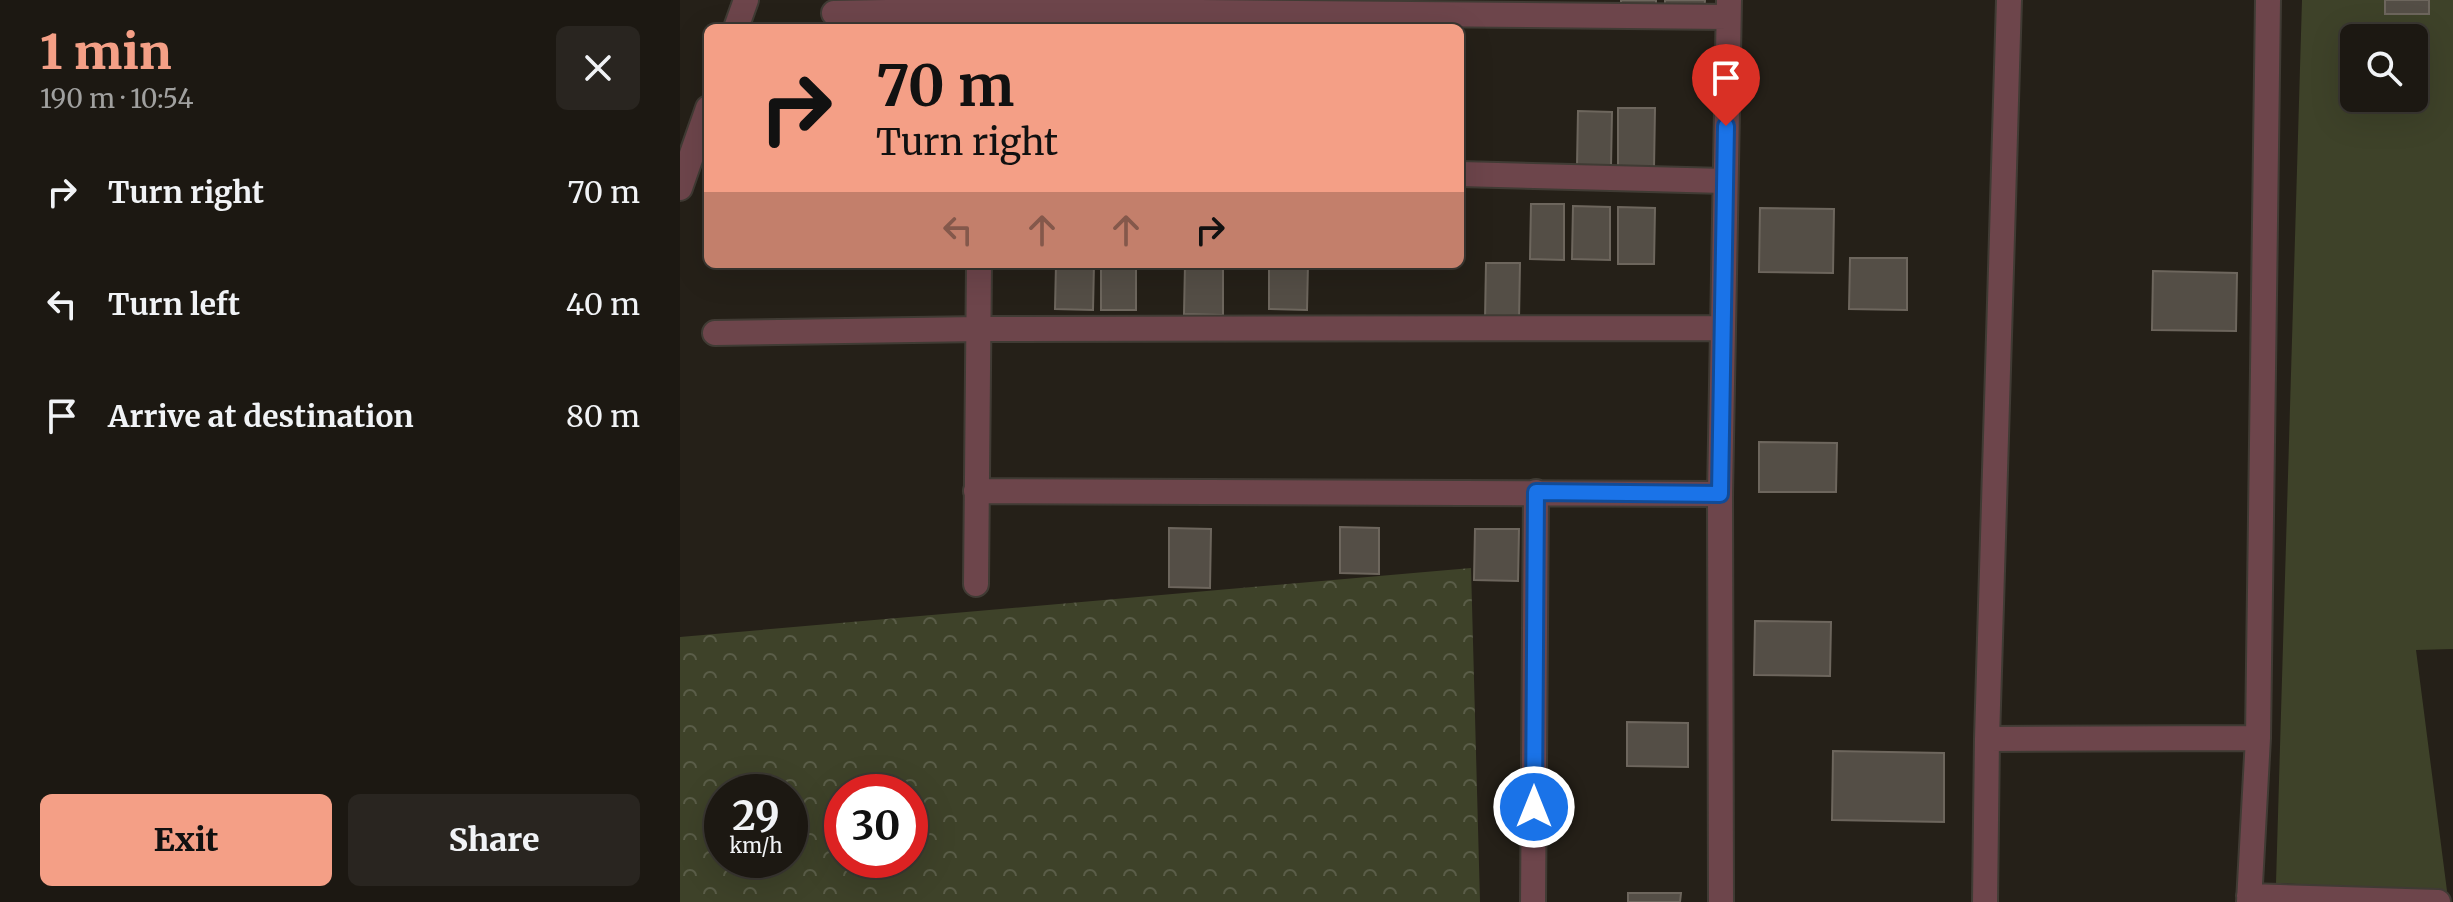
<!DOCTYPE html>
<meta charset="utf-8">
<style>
:root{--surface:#1c1812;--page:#292520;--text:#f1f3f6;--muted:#a0a09f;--line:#3a3732;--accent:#f49f86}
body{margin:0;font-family:Merriweather,serif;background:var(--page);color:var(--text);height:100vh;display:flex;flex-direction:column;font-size:30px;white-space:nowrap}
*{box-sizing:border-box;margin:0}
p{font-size:26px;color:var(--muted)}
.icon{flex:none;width:44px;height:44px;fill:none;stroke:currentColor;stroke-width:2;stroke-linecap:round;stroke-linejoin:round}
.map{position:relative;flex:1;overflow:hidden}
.panel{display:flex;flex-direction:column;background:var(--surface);width:680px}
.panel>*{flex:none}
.banner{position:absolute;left:24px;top:24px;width:760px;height:244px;border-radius:12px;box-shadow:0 8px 32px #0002,0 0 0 2px var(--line);background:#f49f86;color:#111;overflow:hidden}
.tools{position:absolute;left:1660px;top:24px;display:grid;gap:16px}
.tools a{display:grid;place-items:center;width:88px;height:88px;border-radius:12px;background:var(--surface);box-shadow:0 8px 32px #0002,0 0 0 2px var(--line);font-size:40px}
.speed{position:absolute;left:24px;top:774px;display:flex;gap:16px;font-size:40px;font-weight:700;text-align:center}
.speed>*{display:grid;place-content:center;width:104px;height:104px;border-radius:50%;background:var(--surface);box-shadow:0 8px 32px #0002,0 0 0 2px var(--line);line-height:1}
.speed small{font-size:20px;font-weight:400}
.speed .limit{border:12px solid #d22;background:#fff;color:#111}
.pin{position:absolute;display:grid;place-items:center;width:68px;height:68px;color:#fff;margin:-82px -34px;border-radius:50% 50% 50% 0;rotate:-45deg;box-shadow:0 0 8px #0007}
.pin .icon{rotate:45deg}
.me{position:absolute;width:88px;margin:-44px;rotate:0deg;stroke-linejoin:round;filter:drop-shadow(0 0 6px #0008)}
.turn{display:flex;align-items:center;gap:28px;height:168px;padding:0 40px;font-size:36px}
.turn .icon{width:104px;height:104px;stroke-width:2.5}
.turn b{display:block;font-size:56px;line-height:68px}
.lanes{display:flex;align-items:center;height:76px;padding:0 40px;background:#0003;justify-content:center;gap:40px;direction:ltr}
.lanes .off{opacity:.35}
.round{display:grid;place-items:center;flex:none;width:84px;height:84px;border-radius:12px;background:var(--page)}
.head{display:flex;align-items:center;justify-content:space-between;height:136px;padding:0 40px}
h1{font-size:48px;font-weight:800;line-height:60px;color:var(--accent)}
.primary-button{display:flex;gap:16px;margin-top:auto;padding:16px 40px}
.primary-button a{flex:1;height:92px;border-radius:12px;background:var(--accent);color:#111;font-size:32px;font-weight:800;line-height:92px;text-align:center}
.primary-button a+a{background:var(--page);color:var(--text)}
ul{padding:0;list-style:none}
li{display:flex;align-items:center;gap:24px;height:112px;padding:0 40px}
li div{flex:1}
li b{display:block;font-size:30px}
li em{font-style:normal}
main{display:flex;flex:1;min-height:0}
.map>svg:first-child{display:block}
.green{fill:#3e4229;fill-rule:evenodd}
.forest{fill:url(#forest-crowns);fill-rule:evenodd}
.building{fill:#544e46;stroke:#6d665d;stroke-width:2}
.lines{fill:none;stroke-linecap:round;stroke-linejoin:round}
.minor-casing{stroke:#403b34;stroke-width:28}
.minor{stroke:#6d454b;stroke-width:24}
.route-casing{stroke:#114b97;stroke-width:20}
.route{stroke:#1a73e8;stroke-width:14}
</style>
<main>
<section class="panel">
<div class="head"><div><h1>1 min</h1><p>190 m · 10:54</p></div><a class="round"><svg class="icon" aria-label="close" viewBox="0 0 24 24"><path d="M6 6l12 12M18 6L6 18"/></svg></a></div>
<ul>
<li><svg class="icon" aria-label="right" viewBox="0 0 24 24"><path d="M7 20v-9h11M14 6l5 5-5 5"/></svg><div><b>Turn right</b></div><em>70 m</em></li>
<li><svg class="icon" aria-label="left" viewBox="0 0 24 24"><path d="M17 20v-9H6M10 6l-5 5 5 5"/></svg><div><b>Turn left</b></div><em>40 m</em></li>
<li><svg class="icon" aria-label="arrive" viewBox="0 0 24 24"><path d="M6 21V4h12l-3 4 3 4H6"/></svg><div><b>Arrive at destination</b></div><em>80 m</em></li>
</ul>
<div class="primary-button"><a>Exit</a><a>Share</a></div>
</section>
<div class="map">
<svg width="1773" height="902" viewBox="0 0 1773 902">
<defs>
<pattern id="forest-crowns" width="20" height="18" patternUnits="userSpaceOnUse" patternTransform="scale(2)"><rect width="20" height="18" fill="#3e4229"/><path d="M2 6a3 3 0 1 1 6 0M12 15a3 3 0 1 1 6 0" fill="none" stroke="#5a5d48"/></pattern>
</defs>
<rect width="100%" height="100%" fill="#252018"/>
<!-- green -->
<path class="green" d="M1622 0H1773V649L1736 650 1767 891 1596 883ZM1674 38H1734V98H1674Z"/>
<!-- forest -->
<path class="forest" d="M791 568 800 902H0V637ZM42 792H110V860H42ZM162 792H230V860H162Z"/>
<!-- building -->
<path class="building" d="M941 0H976V11H941Z
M985 0H1025L1024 14 985 13Z
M1705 0H1749V14H1705Z
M938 108H975L974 169 938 168Z
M898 111 932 112 931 167 897 166Z
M851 204H884V260L850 259Z
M893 206 930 207V260L892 259Z
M938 207 975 208 974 264H938Z
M1080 208 1154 209 1153 273 1079 272Z
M1170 258H1227V310L1169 309Z
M806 263H840L839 320H805Z
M376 264H414L413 310 375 309Z
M421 264H456V310H421Z
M505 264H543V315L504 314Z
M589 264H628L627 310 589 309Z
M1473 271 1557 273 1556 331 1472 330Z
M1079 442 1157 443 1156 492H1079Z
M660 527 699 528V574L660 573Z
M489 528 531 529 530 588 489 587Z
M795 529H839L838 581 794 580Z
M1075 621 1151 622 1150 676 1074 675Z
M947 722 1008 723V767L947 766Z
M1153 751 1264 753V822L1152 820Z
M948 893H1001L1000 902H948Z"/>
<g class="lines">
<!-- minor casing -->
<g class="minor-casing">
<path id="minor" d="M154 13 309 10 1048 17
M56 28 66 0
M780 174 1045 181
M0 188 28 108
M35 333 300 329 1042 328
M296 491 1040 494
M296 584 299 264
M1307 739 1578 738
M1569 896 1758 902
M853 902 856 492
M1041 902 1040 494 1049 0
M1305 902 1307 739 1329 0
M1569 902 1578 738 1588 0"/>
</g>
<!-- minor -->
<use href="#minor" class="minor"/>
</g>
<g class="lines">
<!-- route casing -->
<g class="route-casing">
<path id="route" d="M854 807 856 492 1040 494 1046 126"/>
</g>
<!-- route -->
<use href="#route" class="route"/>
</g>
</svg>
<div class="tools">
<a><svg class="icon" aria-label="search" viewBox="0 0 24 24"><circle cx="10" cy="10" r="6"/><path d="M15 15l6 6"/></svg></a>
</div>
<div class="speed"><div>29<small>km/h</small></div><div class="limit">30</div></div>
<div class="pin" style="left:1046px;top:126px;background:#d93025"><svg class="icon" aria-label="arrive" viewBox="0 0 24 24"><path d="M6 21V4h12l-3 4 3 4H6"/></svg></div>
<svg class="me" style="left:854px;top:807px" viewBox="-20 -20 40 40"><circle r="17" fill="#1a73e8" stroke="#fff" stroke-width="3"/><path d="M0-11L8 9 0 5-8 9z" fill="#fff"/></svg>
<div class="banner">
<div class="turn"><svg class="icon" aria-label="right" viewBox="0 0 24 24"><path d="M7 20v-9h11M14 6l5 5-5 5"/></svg><div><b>70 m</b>Turn right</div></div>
<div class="lanes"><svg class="icon off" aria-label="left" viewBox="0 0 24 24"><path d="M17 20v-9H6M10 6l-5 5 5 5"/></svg><svg class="icon off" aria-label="ahead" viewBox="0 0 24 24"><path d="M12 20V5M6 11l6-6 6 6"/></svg><svg class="icon off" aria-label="ahead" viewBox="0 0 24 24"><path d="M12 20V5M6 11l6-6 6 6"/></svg><svg class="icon" aria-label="right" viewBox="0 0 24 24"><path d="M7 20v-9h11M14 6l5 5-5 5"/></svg></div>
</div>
</div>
</main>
